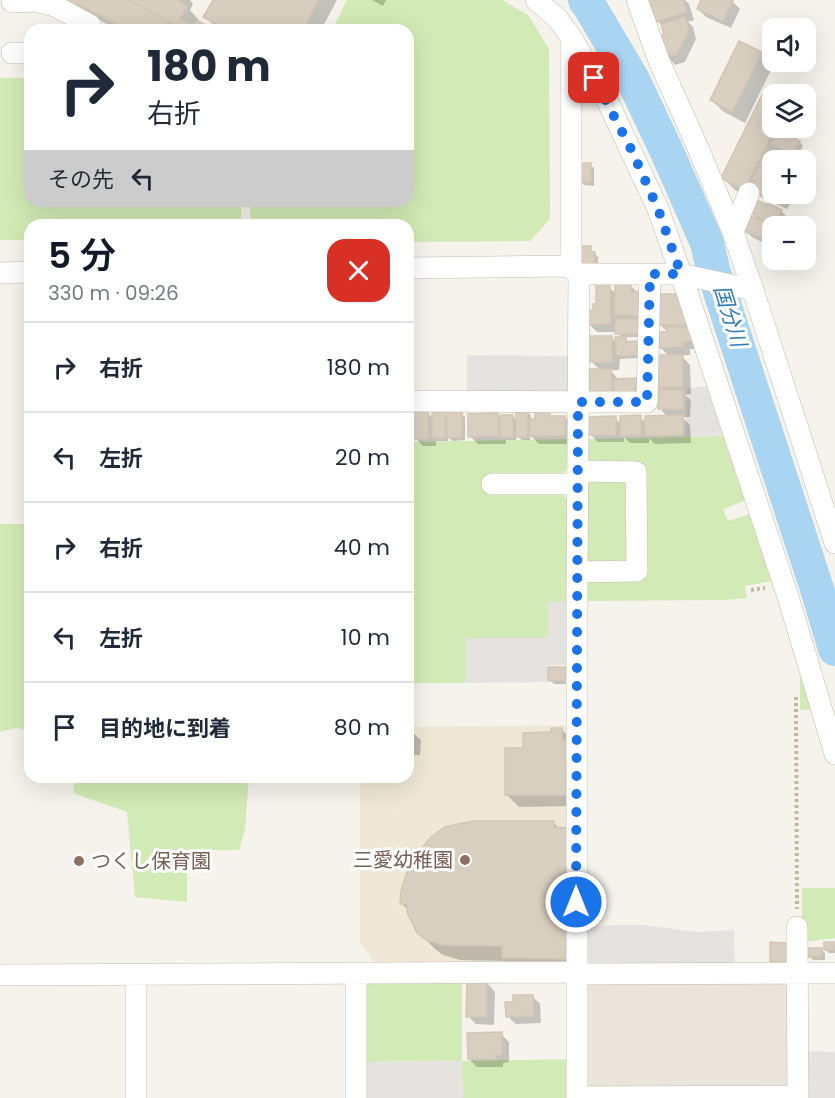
<!DOCTYPE html>
<html lang="ja">
<meta charset="utf-8">
<style>
:root{--surface:#fff;--page:#f2f2f3;--text:#1f2937;--muted:#747a83;--line:#e0e1e3;--accent:#111827}
body{margin:0;font-family:Poppins,"Noto Sans JP",sans-serif;background:var(--page);color:var(--text);height:100vh;display:flex;flex-direction:column;font-size:22px;white-space:nowrap}
*{box-sizing:border-box;margin:0}
p{font-size:20px;color:var(--muted)}
.icon{flex:none;width:33px;height:33px;fill:none;stroke:currentColor;stroke-width:2;stroke-linecap:round;stroke-linejoin:round}
.map{position:relative;flex:1;overflow:hidden}
.details{position:absolute;left:24px;top:219px;width:390px;height:564px;display:flex;flex-direction:column;background:var(--surface);border-radius:18px;box-shadow:0 6px 24px #0002}
.details>*{flex:none}
.banner{position:absolute;left:24px;top:24px;width:390px;height:183px;border-radius:18px;box-shadow:0 6px 24px #0002;background:#fff;color:var(--text);overflow:hidden}
.tools{position:absolute;left:762px;top:18px;display:grid;gap:12px}
.tools a{display:grid;place-items:center;width:54px;height:54px;border-radius:12px;background:var(--surface);box-shadow:0 6px 24px #0002;font-size:30px}
.pin{position:absolute;display:grid;place-items:center;width:51px;height:51px;color:#fff;margin:-26px;border-radius:12px;box-shadow:0 3px 9px #0006}
.me{position:absolute;width:66px;margin:-33px;rotate:0deg;stroke-linejoin:round;filter:drop-shadow(0 0 4px #0008)}
.turn{display:flex;align-items:center;gap:21px;height:126px;padding:0 24px;font-size:27px}
.turn .icon{width:78px;height:78px;stroke-width:2.5}
.turn b{display:block;font-size:42px;line-height:51px}
.then{display:flex;align-items:center;height:57px;padding:0 24px;background:#0003;gap:12px;font-size:22px}
.round{display:grid;place-items:center;flex:none;width:63px;height:63px;border-radius:18px;background:var(--page)}
.summary{display:flex;align-items:center;justify-content:space-between;height:102px;padding:0 24px}
h1{font-size:36px;font-weight:600;line-height:45px;color:var(--accent)}
ul{padding:0;list-style:none}
li{display:flex;align-items:center;gap:18px;height:90px;padding:0 24px;border-top:2px solid var(--line)}
li div{flex:1}
li b{display:block;font-size:22px}
li em{font-style:normal}
.map>svg:first-child{display:block}
.residential{fill:#eae5da}
.education{fill:#efe8d6}
.green{fill:#d2eab5}
.parking{fill:#e5e3e0}
.shadow{fill:#0003}
.lines{fill:none;stroke-linecap:round;stroke-linejoin:round}
.river{stroke:#a9d4f2;stroke-width:34}
.building{fill:#d8cfc1;stroke:#d3c7b4;stroke-width:1.5}
.minor-casing{stroke:#c2bbae;stroke-width:22}
.path{stroke:#c4b79f;stroke-width:4;stroke-dasharray:3 3;stroke-linecap:butt}
.minor{stroke:#fff;stroke-width:21}
.route{stroke:#1a73e8;stroke-width:10;stroke-dasharray:0 18}
.education-dot{fill:#8d6e63;stroke:#fff;stroke-width:2}
.labels{text-anchor:middle;stroke-width:6;stroke-linejoin:round;paint-order:stroke}
.education-label{font-size:20px;fill:#785e54;stroke:#fff;text-anchor:end}
.water-label{font-size:21px;font-style:italic;fill:#2e7ab2;stroke:#fff}
</style>
<div class="map">
<svg width="835" height="1098" viewBox="0 0 835 1098">
<rect width="100%" height="100%" fill="#f6f3ec"/>
<!-- residential -->
<path class="residential" d="M792 977 793 1098H582V979Z"/>
<!-- education -->
<path class="education" d="M569 725 571 966 378 967 360 943V777H408V727Z"/>
<!-- green -->
<path class="green" d="M347 0H502L528 15 549 49 550 219 530 241 408 242V225H250V201H408V30H332Z
M0 78H30V201H241V225H30V240H0Z
M728 436 747 500 723 509 728 521 753 513 772 581 745 586 747 598 724 600 583 601V584L589 579 645 578V465H592L587 460 588 439Z
M567 439 568 468 561 475 559 491 568 501V601L548 638H466V683H408V442Z
M624 480 630 485 629 559 623 564 587 565 584 489 591 481Z
M0 524H30V731L16 728 0 732Z
M801 662 815 709 800 710V681Z
M75 777H249L245 829 239 850H187V902L135 897 127 812 73 793Z
M802 888H835V938L802 942Z
M462 979V1061L571 1059V1098H463L462 1061 363 1062 365 980Z"/>
<!-- parking -->
<path class="parking" d="M467 355 572 356V396H467Z
M710 386 728 436 685 437 687 388Z
M568 601 569 665H547V682L466 683V638H548V602Z
M612 925H644L696 932 734 930 735 968 582 969V928Z
M804 1051 835 1052V1098H804Z
M462 1061 463 1098H363V1062Z"/>
<!-- shadow -->
<path class="shadow" d="M54 0H190L193 4 190 10 199 20 197 22 212 30H118L88 14Z
M214 0H337L321 30H219L205 17Z
M372 0H386L383 6Z
M650 0H685L689 4 694 20 688 22 693 27 696 39 685 62 675 65 667 56 666 35 665 29 657 21Z
M702 0 732 1 740 9 731 28 706 17 698 9Z
M761 54 773 66 745 123 724 112 711 100Z
M767 89 778 94H772V128H793L789 137 800 142 803 146 797 157 782 150 780 155 789 160H772V194H795L787 209 759 196 757 201 735 190 723 178Z
M590 165 594 168V186L584 185 581 182Z
M781 211 789 219 785 226H772V247L752 237 744 229 760 222 752 213Z
M590 248 598 257V268H583Z
M631 286 647 302 642 337H624L629 342 636 343 640 346V358L620 359 619 370H610L619 380H640L643 391 599 399 591 391 601 371 591 361 612 338 617 343 622 338 617 332H597L589 324 595 311 610 288 616 294Z
M681 296 700 349H690V355H681L690 365 691 394 685 395 691 400 690 417H682L690 425 691 443 655 444 649 438V443H630L624 437V442H598L590 434 615 418 621 424 640 417 646 423 668 417 659 408 661 391 657 387 670 357 660 347 669 333 659 324Z
M527 412 531 415V420H537L549 413 553 417H565L573 425V444H539L530 435V440H522L516 435V440H506V444H478L470 436 497 415 502 419 513 416 518 421Z
M428 413 433 419 444 413 448 417 461 413 465 417V440L452 441 448 436V441H436V446H423L413 436V441H408V414L414 420Z
M566 669 569 673V684H554L550 680Z
M561 729 574 742 577 806 519 807 506 794 524 750Z
M408 732H412L421 740 420 755H408Z
M554 823 560 829 582 892H595L599 896V913H589L582 906 581 975 519 974 507 961 460 960 443 955 435 949 418 932 408 910 402 904Z
M833 943 835 945V953H829L825 949Z
M821 949 825 953V960H813L809 956Z
M487 983 495 992 494 1025 476 1024 468 1016Z
M532 996 540 1004 541 1023 516 1024 507 1016 514 1003Z
M501 1034 509 1042V1062L503 1063V1067H477L469 1059Z"/>
<g class="lines">
<!-- river -->
<path class="river" d="M585 0 590 7 633 80 667 152 707 243 714 273 818 592 835 649"/>
</g>
<!-- building -->
<path class="building" d="M56 0H128L168 21 163 30H127L76 3 73 9Z
M128 0H177L187 6 177 26Z
M213 0H318L303 30H228L203 17Z
M648 0H683L687 12 655 22Z
M701 0H733L723 21 697 9Z
M685 17 689 30 677 54 666 57 660 35 664 34 661 24Z
M180 19 194 26 196 20 215 30H185L177 26Z
M739 41 762 52 732 112 710 100Z
M766 87 781 94H772V128H775L744 190 721 178Z
M778 129 800 141 793 155 771 144Z
M766 152 776 156 778 153 787 157 785 160H772V172L759 166Z
M579 163H591V182H579Z
M758 168 772 174V183L766 197 751 189 755 181 752 180Z
M772 189V194H789L783 206 768 199Z
M756 200 767 205 768 203 782 210 774 225 750 213Z
M749 215 773 226 767 241 742 230Z
M578 246H591V252H595V265H578Z
M615 284 631 285V292H639V316L614 315Z
M596 286H610L611 324 587 325V310H593V304H596Z
M658 294H681V308H685L691 325H658Z
M615 319H639V334H615Z
M667 327H692V341L683 342V347L659 348V332H667Z
M590 336H612V362H590Z
M615 337H626V342L636 341 637 355 616 356Z
M655 355H683V387H655Z
M589 369H611L612 391H590Z
M640 378V388H634L635 393H614V379Z
M658 390H683V409H658Z
M516 410H528L527 437H516Z
M462 411V437L447 438V412Z
M535 411H550V416H565V436H529L530 419H535Z
M408 412H409L410 438H408Z
M413 412H428L429 439H413Z
M432 412H445V438H432Z
M498 413 499 436 468 437V414Z
M500 415H513V437H500Z
M641 415V435L620 436V416Z
M683 415V435L645 436V416Z
M616 416V435H588V417Z
M548 667H566V680L548 681Z
M551 728H562V741H565L566 795H505V748H523V733L551 732Z
M408 731H413V747H408Z
M473 821H554V827L567 828 566 959 502 958V946L442 945 425 939 417 933 407 912V904H400L401 891 410 862 431 837 445 827Z
M584 891H596V910H584Z
M770 942 787 943 788 962H770Z
M824 942H834V950H824Z
M808 948H822V956L808 957Z
M467 982H487V1017H466Z
M513 995H533L534 1016 506 1017 505 1002H513Z
M502 1032V1055H495L496 1059H468L467 1033Z"/>
<g class="lines">
<!-- minor casing -->
<g class="minor-casing">
<path id="minor" d="M536 0 558 19 571 37 606 98 658 209 681 274 789 600 835 754
M637 0 659 61 698 148 733 232 753 290 835 543
M12 2 35 1 55 6 90 25 89 30
M12 53H30
M733 232 749 193
M408 268 562 266 571 268 579 274H681L753 290
M571 268V38
M0 273 30 272
M408 401 647 402 650 274
M492 484H577
M577 572 637 571 636 472 578 471
M797 927 798 1098
M356 973V1098
M136 974V1098
M0 975 569 972 582 974 835 973
M577 1097 798 1096
M577 1098V595L579 274"/>
</g>
<!-- path -->
<path class="path" d="M751 590 765 588
M796 697 797 909"/>
<!-- minor -->
<use href="#minor" class="minor"/>
</g>
<g class="lines">
<!-- route -->
<path class="route" d="M576 902 578 402H647L650 274H681L658 209 631 149 594 78"/>
</g>
<!-- markers -->
<g class="education-dot">
<circle cx="465" cy="860" r="6"/>
<circle cx="79" cy="861" r="6"/>
</g>
<g class="labels">
<!-- education labels -->
<g class="education-label">
<text x="453" y="867">三愛幼稚園</text>
<text x="91" y="868" text-anchor="start">つくし保育園</text>
</g>
<!-- water labels -->
<g class="water-label">
<text transform="translate(730 316) rotate(73)" y="7">国分川</text>
</g>
</g>
</svg>
<div class="tools">
<a><svg class="icon" aria-label="sound" viewBox="0 0 24 24"><path d="M4 9h4l5-4v14l-5-4H4zM17 9q2 3 0 6"/></svg></a>
<a><svg class="icon" aria-label="layers" viewBox="0 0 24 24"><path d="M12 4l9 5-9 5-9-5zM3 14l9 5 9-5"/></svg></a>
<a>+</a>
<a>−</a>
</div>
<div class="pin" style="left:594px;top:78px;background:#d93025"><svg class="icon" aria-label="arrive" viewBox="0 0 24 24"><path d="M6 21V4h12l-3 4 3 4H6"/></svg></div>
<svg class="me" style="left:576px;top:902px" viewBox="-20 -20 40 40"><circle r="17" fill="#1a73e8" stroke="#fff" stroke-width="3"/><path d="M0-11L8 9 0 5-8 9z" fill="#fff"/></svg>
<div class="banner">
<div class="turn"><svg class="icon" aria-label="right" viewBox="0 0 24 24"><path d="M7 20v-9h11M14 6l5 5-5 5"/></svg><div><b>180 m</b>右折</div></div>
<div class="then">その先<svg class="icon" aria-label="left" viewBox="0 0 24 24"><path d="M17 20v-9H6M10 6l-5 5 5 5"/></svg></div>
</div>
<section class="details">
<div class="summary"><div><h1>5 分</h1><p>330 m · 09:26</p></div><a class="round" style="background:#d93025;color:#fff"><svg class="icon" aria-label="close" viewBox="0 0 24 24"><path d="M6 6l12 12M18 6L6 18"/></svg></a></div>
<ul>
<li><svg class="icon" aria-label="right" viewBox="0 0 24 24"><path d="M7 20v-9h11M14 6l5 5-5 5"/></svg><div><b>右折</b></div><em>180 m</em></li>
<li><svg class="icon" aria-label="left" viewBox="0 0 24 24"><path d="M17 20v-9H6M10 6l-5 5 5 5"/></svg><div><b>左折</b></div><em>20 m</em></li>
<li><svg class="icon" aria-label="right" viewBox="0 0 24 24"><path d="M7 20v-9h11M14 6l5 5-5 5"/></svg><div><b>右折</b></div><em>40 m</em></li>
<li><svg class="icon" aria-label="left" viewBox="0 0 24 24"><path d="M17 20v-9H6M10 6l-5 5 5 5"/></svg><div><b>左折</b></div><em>10 m</em></li>
<li><svg class="icon" aria-label="arrive" viewBox="0 0 24 24"><path d="M6 21V4h12l-3 4 3 4H6"/></svg><div><b>目的地に到着</b></div><em>80 m</em></li>
</ul>
</section>
</div>
